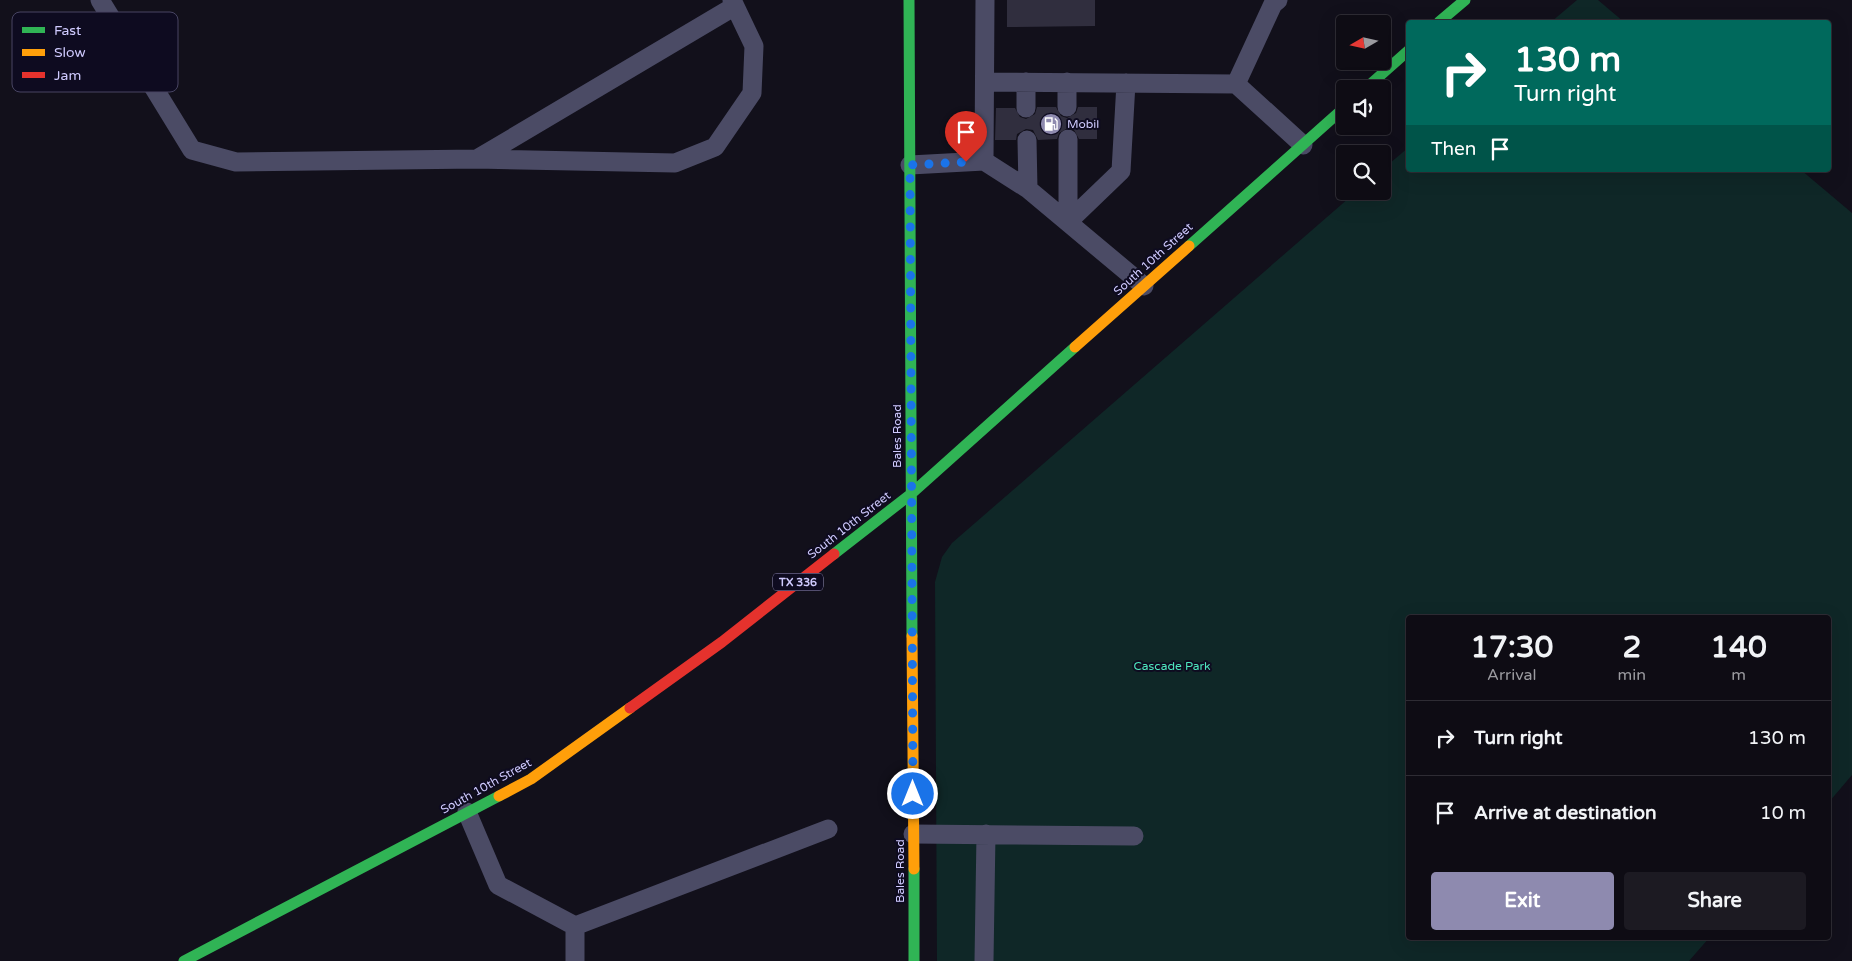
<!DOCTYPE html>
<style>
:root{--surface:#0e0c14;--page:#1c1a22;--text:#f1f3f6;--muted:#9b9ba0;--line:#2e2c34;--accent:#8e8aaf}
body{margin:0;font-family:"Varela Round",sans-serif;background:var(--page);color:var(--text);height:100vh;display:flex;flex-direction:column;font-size:19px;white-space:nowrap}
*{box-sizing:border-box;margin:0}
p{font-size:16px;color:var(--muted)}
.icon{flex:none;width:28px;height:28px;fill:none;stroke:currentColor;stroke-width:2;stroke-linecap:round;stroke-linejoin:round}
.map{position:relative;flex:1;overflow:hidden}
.panel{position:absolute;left:1406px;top:615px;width:425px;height:325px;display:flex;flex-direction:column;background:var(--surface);border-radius:5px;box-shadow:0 5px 20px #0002,0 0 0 1px var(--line)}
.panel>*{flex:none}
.hud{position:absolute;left:1406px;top:20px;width:425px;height:152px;border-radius:5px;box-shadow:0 5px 20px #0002,0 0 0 1px var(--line);background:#00695c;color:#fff;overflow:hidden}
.needle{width:32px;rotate:261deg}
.buttons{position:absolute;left:1336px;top:15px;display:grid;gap:10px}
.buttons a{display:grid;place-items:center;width:55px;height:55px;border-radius:5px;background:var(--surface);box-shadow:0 5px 20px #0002,0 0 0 1px var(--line);font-size:25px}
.pin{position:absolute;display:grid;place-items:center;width:42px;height:42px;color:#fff;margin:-51px -21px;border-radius:50% 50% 50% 0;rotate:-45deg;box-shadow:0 0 5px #0007}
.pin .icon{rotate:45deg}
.me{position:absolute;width:55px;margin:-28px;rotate:0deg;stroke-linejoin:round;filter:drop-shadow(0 0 4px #0008)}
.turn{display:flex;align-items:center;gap:18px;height:105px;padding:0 25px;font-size:22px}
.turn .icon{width:65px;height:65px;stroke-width:2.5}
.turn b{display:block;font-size:35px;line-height:42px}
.then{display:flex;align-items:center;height:48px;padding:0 25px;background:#0003;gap:10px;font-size:19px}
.eta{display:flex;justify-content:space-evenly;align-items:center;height:85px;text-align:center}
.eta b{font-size:30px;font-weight:800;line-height:35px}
.button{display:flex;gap:10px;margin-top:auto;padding:10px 25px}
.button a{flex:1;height:58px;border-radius:5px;background:var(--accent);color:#fff;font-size:20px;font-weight:800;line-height:58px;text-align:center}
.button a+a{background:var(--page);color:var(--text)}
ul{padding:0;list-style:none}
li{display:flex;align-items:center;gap:15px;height:75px;padding:0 25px;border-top:1px solid var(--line)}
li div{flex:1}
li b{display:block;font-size:19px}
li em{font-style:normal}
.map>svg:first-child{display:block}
.green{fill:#0f2727}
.building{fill:#302e3e}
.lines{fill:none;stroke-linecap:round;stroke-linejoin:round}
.lane{stroke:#4b4b65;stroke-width:19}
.fast{stroke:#30b455;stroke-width:11}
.slow{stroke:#ff9f0a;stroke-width:11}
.jam{stroke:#e5322d;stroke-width:11}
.route{stroke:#1a73e8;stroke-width:9;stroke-dasharray:0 16.2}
.labels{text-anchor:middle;stroke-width:4;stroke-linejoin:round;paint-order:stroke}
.shield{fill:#0e0b20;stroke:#9691bc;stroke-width:1}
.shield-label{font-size:11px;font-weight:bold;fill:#d0cbff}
.poi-label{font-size:12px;fill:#d0cbff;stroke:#0e0b20;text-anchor:start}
.street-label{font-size:12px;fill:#d0cbff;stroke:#0e0b20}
.park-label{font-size:12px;fill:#4ee7be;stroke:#0e0b20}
.key{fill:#0e0b20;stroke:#484563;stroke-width:1}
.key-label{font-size:14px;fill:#d0cbff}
</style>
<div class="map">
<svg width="1852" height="961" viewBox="0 0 1852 961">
<rect width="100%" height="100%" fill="#12101b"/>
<!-- green -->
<path class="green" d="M1577 0H1598L1624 22H1551Z
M1409 147V170H1801L1852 213V775L1829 802V618H1409V938H1709L1689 961H937L935 582 942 557 952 543 1357 191H1382L1383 169Z"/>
<!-- building -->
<path class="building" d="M1007 0H1095V26L1007 27Z
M1037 107H1056L1061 116 1067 118 1076 113 1078 107H1097V139H1079L1074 130 1068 128 1059 133 1057 139 1038 140 1033 130 1026 129 1017 134 1016 140H995L996 108H1015L1020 117 1026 119 1035 114Z"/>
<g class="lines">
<!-- lane -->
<path class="lane" d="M100 0 192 150 236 162 477 159 675 163 715 147 752 93 754 46 732 0
M985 82 1236 84 1303 145
M1067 82V107
M1236 84 1273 4 1278 0
M1026 108V82
M1068 139V222
M1027 140 1028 189
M477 159 735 6
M984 161 985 0
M910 165 984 161 1028 189 1144 286
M1068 222 1121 171 1126 83
M467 812 498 885 575 926 828 829
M913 834 1134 836
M575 926V961
M984 961 986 834"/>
<!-- fast -->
<path class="fast" d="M909 0 912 636
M1439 22 1465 0
M1365 89 1409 50
M1189 246 1345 107
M834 554 911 494 1075 347
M914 869V961
M184 961 499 796"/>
<!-- slow -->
<path class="slow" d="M1075 347 1189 246
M912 636 914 869
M499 796 531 779 630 708"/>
<!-- jam -->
<path class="jam" d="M630 708 722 642 834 554"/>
</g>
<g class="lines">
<!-- route -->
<path class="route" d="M913 794 910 165 966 162"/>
</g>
<!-- icons -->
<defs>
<g id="fuel-disc" transform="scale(1.125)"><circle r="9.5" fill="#8e8aaf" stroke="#0e0b20"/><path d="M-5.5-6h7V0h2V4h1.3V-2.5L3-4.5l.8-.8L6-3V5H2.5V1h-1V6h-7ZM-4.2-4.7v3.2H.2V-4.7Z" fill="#fff"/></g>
</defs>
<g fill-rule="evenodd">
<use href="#fuel-disc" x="1051" y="124"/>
</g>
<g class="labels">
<!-- shield labels -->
<rect class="shield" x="773" y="573.5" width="50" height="17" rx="4"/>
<g class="shield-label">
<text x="798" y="586">TX 336</text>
</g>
<!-- poi labels -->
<g class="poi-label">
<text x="1067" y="128">Mobil</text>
</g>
<!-- street labels -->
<g class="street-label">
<text transform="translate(1153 259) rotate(-42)" y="4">South 10th Street</text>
<text transform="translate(897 436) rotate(-90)" y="4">Bales Road</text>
<text transform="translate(849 525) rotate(-38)" y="4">South 10th Street</text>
<text transform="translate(486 786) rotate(-29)" y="4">South 10th Street</text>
<text transform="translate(900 871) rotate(-90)" y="4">Bales Road</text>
</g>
<!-- park labels -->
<g class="park-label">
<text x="1172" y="670">Cascade Park</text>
</g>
</g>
<!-- legend -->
<rect x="12" y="12" width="166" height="80" rx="8" class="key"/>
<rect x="22" y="27" width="23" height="6" fill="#30b455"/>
<rect x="22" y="49" width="23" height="7" fill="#ff9f0a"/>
<rect x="22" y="72" width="23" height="6" fill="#e5322d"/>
<g class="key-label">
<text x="54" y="35">Fast</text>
<text x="54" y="57">Slow</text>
<text x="54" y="80">Jam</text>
</g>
</svg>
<div class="buttons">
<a><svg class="needle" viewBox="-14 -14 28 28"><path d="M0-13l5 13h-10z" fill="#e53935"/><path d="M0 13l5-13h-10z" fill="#9b9ba0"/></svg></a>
<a><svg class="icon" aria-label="sound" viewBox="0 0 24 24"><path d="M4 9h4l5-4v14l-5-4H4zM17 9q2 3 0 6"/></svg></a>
<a><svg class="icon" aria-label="search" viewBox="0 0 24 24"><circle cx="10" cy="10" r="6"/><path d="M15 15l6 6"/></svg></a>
</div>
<div class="pin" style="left:966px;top:162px;background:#d93025"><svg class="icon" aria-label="arrive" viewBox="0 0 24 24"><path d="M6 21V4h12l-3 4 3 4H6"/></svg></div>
<svg class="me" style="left:913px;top:794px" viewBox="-20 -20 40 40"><circle r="17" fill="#1a73e8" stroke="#fff" stroke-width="3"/><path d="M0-11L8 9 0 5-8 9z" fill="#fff"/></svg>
<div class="hud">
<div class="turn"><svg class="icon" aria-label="right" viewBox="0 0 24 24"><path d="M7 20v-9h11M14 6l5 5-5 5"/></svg><div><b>130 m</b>Turn right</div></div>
<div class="then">Then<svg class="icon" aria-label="arrive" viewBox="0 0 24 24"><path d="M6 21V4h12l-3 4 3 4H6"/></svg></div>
</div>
<section class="panel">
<div class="eta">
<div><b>17:30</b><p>Arrival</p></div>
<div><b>2</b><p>min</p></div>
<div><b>140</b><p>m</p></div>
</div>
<ul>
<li><svg class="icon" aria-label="right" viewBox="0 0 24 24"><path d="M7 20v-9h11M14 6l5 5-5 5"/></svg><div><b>Turn right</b></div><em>130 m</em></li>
<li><svg class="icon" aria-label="arrive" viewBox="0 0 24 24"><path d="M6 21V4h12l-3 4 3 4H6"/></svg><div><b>Arrive at destination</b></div><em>10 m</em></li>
</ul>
<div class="button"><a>Exit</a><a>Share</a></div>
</section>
</div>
